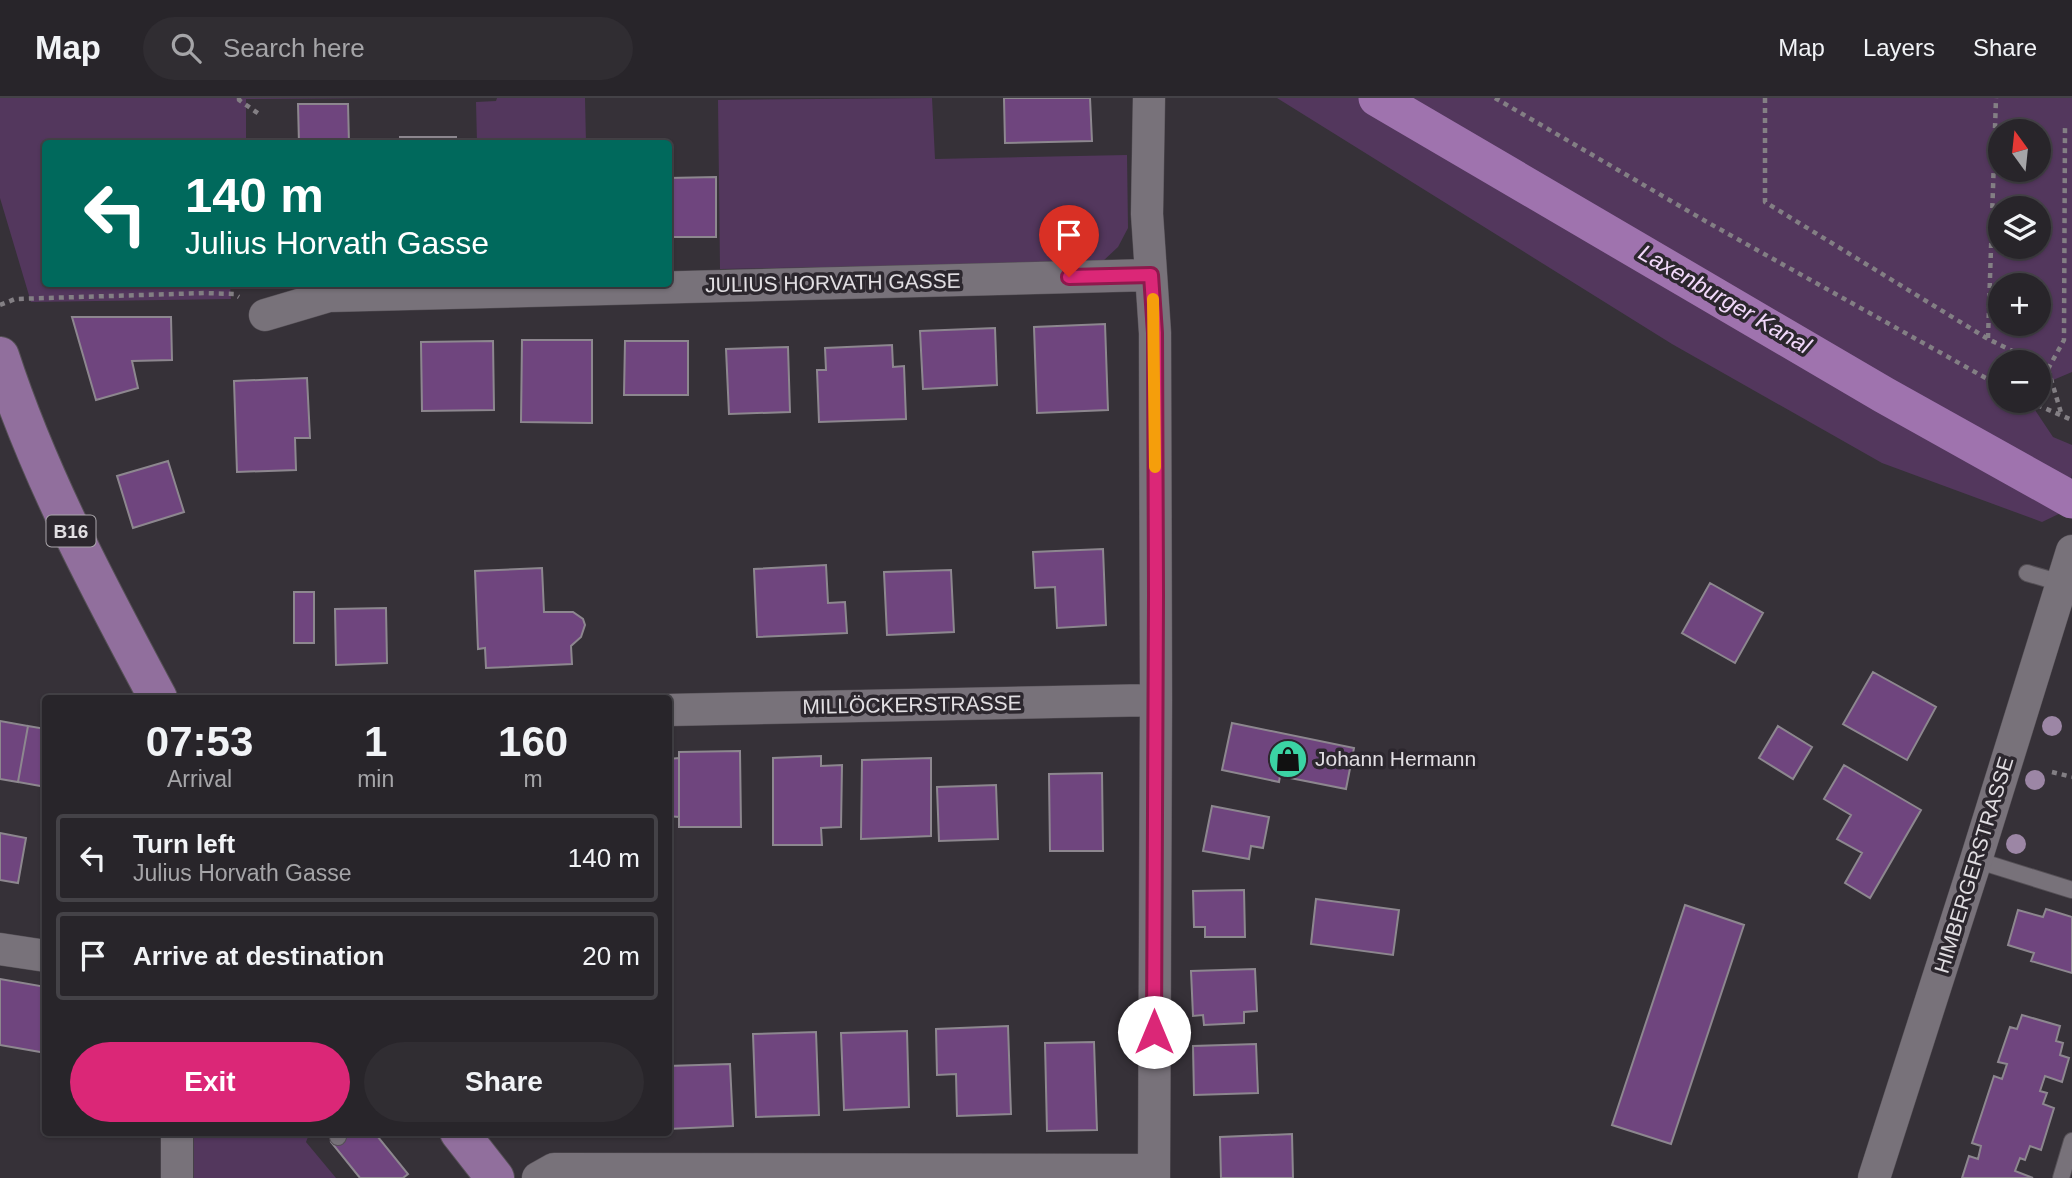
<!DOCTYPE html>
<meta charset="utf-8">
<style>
:root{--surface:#28252a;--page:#302d32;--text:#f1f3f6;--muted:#a5a5a8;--line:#444247;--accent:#db2777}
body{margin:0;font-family:Arial,sans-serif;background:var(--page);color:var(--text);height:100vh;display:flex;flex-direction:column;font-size:26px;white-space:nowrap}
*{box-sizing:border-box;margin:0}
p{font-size:23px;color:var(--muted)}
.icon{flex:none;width:38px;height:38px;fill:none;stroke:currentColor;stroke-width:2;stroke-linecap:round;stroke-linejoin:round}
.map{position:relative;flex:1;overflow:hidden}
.sheet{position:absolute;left:42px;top:597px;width:630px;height:441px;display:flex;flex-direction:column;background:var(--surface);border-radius:7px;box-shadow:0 2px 5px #0004,0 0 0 2px var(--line)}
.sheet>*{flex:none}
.guide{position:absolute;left:42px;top:42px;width:630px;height:147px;border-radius:7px;box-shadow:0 2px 5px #0004,0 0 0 2px var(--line);background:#00695c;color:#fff;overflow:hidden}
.needle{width:46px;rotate:345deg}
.tools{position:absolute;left:1988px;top:21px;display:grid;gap:14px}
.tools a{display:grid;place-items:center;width:63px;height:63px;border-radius:50%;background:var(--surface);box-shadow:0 2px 5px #0004,0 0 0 2px var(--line);font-size:35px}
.pin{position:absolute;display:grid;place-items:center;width:60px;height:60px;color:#fff;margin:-72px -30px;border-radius:50% 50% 50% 0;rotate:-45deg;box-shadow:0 0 7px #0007}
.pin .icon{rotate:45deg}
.me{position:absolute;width:77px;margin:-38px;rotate:0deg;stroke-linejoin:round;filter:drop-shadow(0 0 5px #0008)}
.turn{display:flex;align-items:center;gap:24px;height:147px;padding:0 28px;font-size:32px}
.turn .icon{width:91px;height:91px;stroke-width:2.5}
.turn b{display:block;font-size:49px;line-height:60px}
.eta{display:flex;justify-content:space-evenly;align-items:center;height:119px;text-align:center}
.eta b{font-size:42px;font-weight:700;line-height:49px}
.cta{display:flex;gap:14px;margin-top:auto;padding:14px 28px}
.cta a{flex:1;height:80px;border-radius:42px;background:var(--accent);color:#fff;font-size:28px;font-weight:700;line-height:80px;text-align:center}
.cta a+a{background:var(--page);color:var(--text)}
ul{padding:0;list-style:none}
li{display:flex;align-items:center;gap:21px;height:88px;margin:0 14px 10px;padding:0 14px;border:4px solid var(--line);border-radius:7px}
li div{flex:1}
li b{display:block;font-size:26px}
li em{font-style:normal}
header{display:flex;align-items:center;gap:42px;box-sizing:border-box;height:98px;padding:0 35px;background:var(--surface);border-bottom:2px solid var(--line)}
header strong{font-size:33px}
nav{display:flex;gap:38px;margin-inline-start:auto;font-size:24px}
.search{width:490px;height:63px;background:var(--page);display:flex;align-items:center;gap:18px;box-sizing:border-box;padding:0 24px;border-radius:38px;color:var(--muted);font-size:26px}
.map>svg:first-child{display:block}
.green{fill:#53375d;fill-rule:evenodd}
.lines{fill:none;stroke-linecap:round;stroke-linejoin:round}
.canal{stroke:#9f73ae;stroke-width:37}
.building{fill:#6f457e;stroke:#8d878f;stroke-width:2}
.service-casing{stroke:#555056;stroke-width:18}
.minor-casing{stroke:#555056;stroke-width:33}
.primary-casing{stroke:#555056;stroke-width:40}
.path{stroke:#837f84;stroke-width:4.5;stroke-dasharray:5 5;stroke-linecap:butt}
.service{stroke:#78727a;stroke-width:16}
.minor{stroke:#78727a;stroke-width:32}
.primary{stroke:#916f9d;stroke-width:38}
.tree{fill:#9c86a5}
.route-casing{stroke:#8e194d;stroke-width:18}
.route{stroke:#db2777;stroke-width:12}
.slow{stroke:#f59e0b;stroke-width:12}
.labels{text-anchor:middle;stroke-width:7;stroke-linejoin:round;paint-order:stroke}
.shield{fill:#2c272e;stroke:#aba7ac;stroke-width:2}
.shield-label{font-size:19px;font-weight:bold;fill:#e1dee2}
.street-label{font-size:21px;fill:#e1dee2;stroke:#2c272e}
.poi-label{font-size:21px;fill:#e1dee2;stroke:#2c272e;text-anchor:start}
.water-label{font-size:23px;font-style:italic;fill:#f2d9fb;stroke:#2c272e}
</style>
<header>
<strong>Map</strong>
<div class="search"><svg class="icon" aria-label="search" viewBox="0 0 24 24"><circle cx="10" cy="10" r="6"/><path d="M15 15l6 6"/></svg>Search here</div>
<nav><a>Map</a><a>Layers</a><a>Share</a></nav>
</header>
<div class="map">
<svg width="2072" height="1080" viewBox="0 0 2072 1080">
<rect width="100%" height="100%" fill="#363138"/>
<!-- green -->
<path class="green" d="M0 0H383L246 1V45L46 46V186H230L231 201 31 204 0 100Z
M497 0H585L586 45H477L476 4 496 3Z
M932 0 935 61 1127 57 1128 130 1118 149 1102 164 720 171 718 2Z
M1277 0H2072V274L2039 288V264H2000V303H2029L2053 339 2072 347V375L2067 412 2042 424 1882 365 1672 246ZM2039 33V72H2000V33ZM2039 110V149H2000V110ZM2039 187V226H2000V187Z
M194 1034H310L306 1044 336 1080H194Z"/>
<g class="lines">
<!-- canal -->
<path class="canal" d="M1377 0 1884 297 2072 402"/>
</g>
<!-- building -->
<path class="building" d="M1004 0H1090L1092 43 1005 45Z
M298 6H348L349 46H299Z
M400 39H456V46H400Z
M716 79V139H668V80Z
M72 219H171L172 262 132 263 138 290 96 302Z
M1105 226 1108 312 1037 315 1034 229Z
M995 230 997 287 923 291 920 233Z
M522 242H592V325L521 324Z
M493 243 494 312 422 313 421 244Z
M625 243H688V297H624Z
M892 247 893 269 904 268 906 321 819 324 817 272H826L825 250Z
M788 249 790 314 729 316 726 251Z
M307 280 310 340H295L296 372 237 374 234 283Z
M168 363 184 414 133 430 117 378Z
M1103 451 1106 527 1057 530 1055 489 1035 490 1033 454Z
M826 467 828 505 845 504 847 535 757 539 754 471Z
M542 470 544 514H573L583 521 585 527 581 539 571 548 572 566 486 570 485 550 478 551 475 473Z
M951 472 954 534 887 537 884 474Z
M1710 485 1763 515 1735 565 1682 535Z
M294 494H314V545H294Z
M386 510 387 565 336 567 335 511Z
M1873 574 1936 609 1907 662 1843 626Z
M0 623 28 628 18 684 0 681Z
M1232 625 1354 650 1346 691 1280 678 1279 684 1222 672Z
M28 628 46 631V689L18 684Z
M1778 628 1812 649 1793 681 1759 660Z
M740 653 741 729H679V654Z
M821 658V668L842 667 841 729 821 730 822 747H773V660Z
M679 660V719L668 718V661Z
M931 660V738L861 741 862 662Z
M1844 667 1921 712 1870 800 1845 785 1862 755 1837 741 1851 717 1824 701Z
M1102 675 1103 753H1050L1049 676Z
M996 687 998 741 939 743 937 689Z
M1212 708 1269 719 1263 750 1251 748 1249 761 1203 753Z
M0 735 26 740 18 785 0 782Z
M1244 792 1245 839H1205V829H1194L1193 793Z
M1316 801 1399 812 1393 857 1311 846Z
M1685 807 1744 827 1671 1046 1612 1027Z
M2046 811 2072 819V875L2031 863 2034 855 2008 847 2018 812 2043 819Z
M1255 871 1257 913 1244 914V925L1204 927 1203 917 1193 918 1191 873Z
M0 881 46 889V955L0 947Z
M2022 917 2060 928 2056 943 2063 945 2060 957 2069 960 2062 984 2045 978 2040 993 2047 995 2043 1006 2054 1010 2041 1052 2030 1048 2025 1062 2020 1060 2015 1073 2033 1080H1962L1969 1058 1978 1061 1981 1048 1972 1045 1994 978 2002 981 2007 966 1998 964 2010 929 2017 931Z
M1008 928 1011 1016 957 1018 956 976 937 977 936 931Z
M907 933 909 1009 844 1012 841 935Z
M816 934 819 1017 756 1019 753 936Z
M1094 944 1097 1032 1047 1033 1045 945Z
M1256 946 1258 995 1194 997 1193 948Z
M730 966 733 1028 668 1031V968Z
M344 1034H374L408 1076 403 1080H360L331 1044Z
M1292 1036 1293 1080H1221L1220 1039Z"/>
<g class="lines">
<!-- service casing -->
<g class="service-casing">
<path id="service" d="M2027 475 2061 485
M1976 762 2072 792
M338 1039 339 1034
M2061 1080 2072 1043"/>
</g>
<!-- minor casing -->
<g class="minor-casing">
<path id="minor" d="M1149 0 1147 116 1155 235 1156 602 1154 1080
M265 217 329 198 1151 177
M668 612 1156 602
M0 851 46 858
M177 1034V1080
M538 1080 554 1071 1153 1072
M1874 1080 1976 762 2072 453"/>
</g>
<!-- primary casing -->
<g class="primary-casing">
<path id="primary" d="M0 258C39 378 99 490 158 600
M459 1034 495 1080"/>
</g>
<!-- path -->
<path class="path" d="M239 0V2L259 16
M1495 0 1707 124 2000 288
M1765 0V104L1988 241 2035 264
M0 207 15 201 205 195 234 196 239 199
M1988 240 1996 0
M2039 266 2048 271 2062 318
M2048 271 2064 242 2065 28
M2028 303 2072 322
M2052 674 2072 679"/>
<!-- service -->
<use href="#service" class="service"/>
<!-- minor -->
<use href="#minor" class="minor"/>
<!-- primary -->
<use href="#primary" class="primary"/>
</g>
<!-- trees -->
<g class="tree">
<circle cx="2052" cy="628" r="10"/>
<circle cx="2035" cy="682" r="10"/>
<circle cx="2016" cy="746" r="10"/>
</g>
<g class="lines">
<!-- route casing -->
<g class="route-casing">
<path id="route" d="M1069 179 1151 177 1155 235 1156 497 1154 934"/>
</g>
<!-- route -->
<use href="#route" class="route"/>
<!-- slow -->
<path class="slow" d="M1153 201 1155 369"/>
</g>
<!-- icons -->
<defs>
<g id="shop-disc" transform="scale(2.0125)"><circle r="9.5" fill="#3bd4a4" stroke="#2c272e"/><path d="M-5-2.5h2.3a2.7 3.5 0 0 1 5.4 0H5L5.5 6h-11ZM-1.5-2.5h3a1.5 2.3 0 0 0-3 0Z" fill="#111"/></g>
</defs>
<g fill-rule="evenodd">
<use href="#shop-disc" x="1288" y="661"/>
</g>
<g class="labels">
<!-- shield labels -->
<rect class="shield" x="46.5" y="417.5" width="49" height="31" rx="5"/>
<g class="shield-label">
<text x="71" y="440">B16</text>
</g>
<!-- street labels -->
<g class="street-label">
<text transform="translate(833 185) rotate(-1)" y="7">JULIUS HORVATH GASSE</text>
<text transform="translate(912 607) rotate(-1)" y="7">MILLÖCKERSTRASSE</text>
<text transform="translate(1974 767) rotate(-73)" y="7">HIMBERGERSTRASSE</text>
</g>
<!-- poi labels -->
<g class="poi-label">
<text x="1315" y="668">Johann Hermann</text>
</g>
<!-- water labels -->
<g class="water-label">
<text transform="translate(1725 201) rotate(30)" y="8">Laxenburger Kanal</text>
</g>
</g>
</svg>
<div class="tools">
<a><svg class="needle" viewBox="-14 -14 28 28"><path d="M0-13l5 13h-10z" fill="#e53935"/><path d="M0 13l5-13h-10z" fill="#a5a5a8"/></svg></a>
<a><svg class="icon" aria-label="layers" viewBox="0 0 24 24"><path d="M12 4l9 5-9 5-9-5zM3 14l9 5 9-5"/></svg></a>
<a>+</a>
<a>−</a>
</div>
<div class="pin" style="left:1069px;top:179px;background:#d93025"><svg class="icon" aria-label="arrive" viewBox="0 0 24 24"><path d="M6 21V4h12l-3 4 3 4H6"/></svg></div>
<svg class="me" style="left:1154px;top:934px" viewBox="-20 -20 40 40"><circle r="19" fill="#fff"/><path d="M0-13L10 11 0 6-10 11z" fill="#db2777"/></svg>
<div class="guide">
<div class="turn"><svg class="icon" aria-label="left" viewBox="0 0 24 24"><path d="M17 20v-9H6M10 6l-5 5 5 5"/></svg><div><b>140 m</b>Julius Horvath Gasse</div></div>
</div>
<section class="sheet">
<div class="eta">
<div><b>07:53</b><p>Arrival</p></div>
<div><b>1</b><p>min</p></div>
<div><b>160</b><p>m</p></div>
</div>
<ul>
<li><svg class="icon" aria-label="left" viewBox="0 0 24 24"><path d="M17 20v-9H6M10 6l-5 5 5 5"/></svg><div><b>Turn left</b><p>Julius Horvath Gasse</p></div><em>140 m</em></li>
<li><svg class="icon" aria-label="arrive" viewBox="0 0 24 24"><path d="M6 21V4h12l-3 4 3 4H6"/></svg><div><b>Arrive at destination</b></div><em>20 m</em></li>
</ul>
<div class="cta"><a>Exit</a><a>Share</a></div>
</section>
</div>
